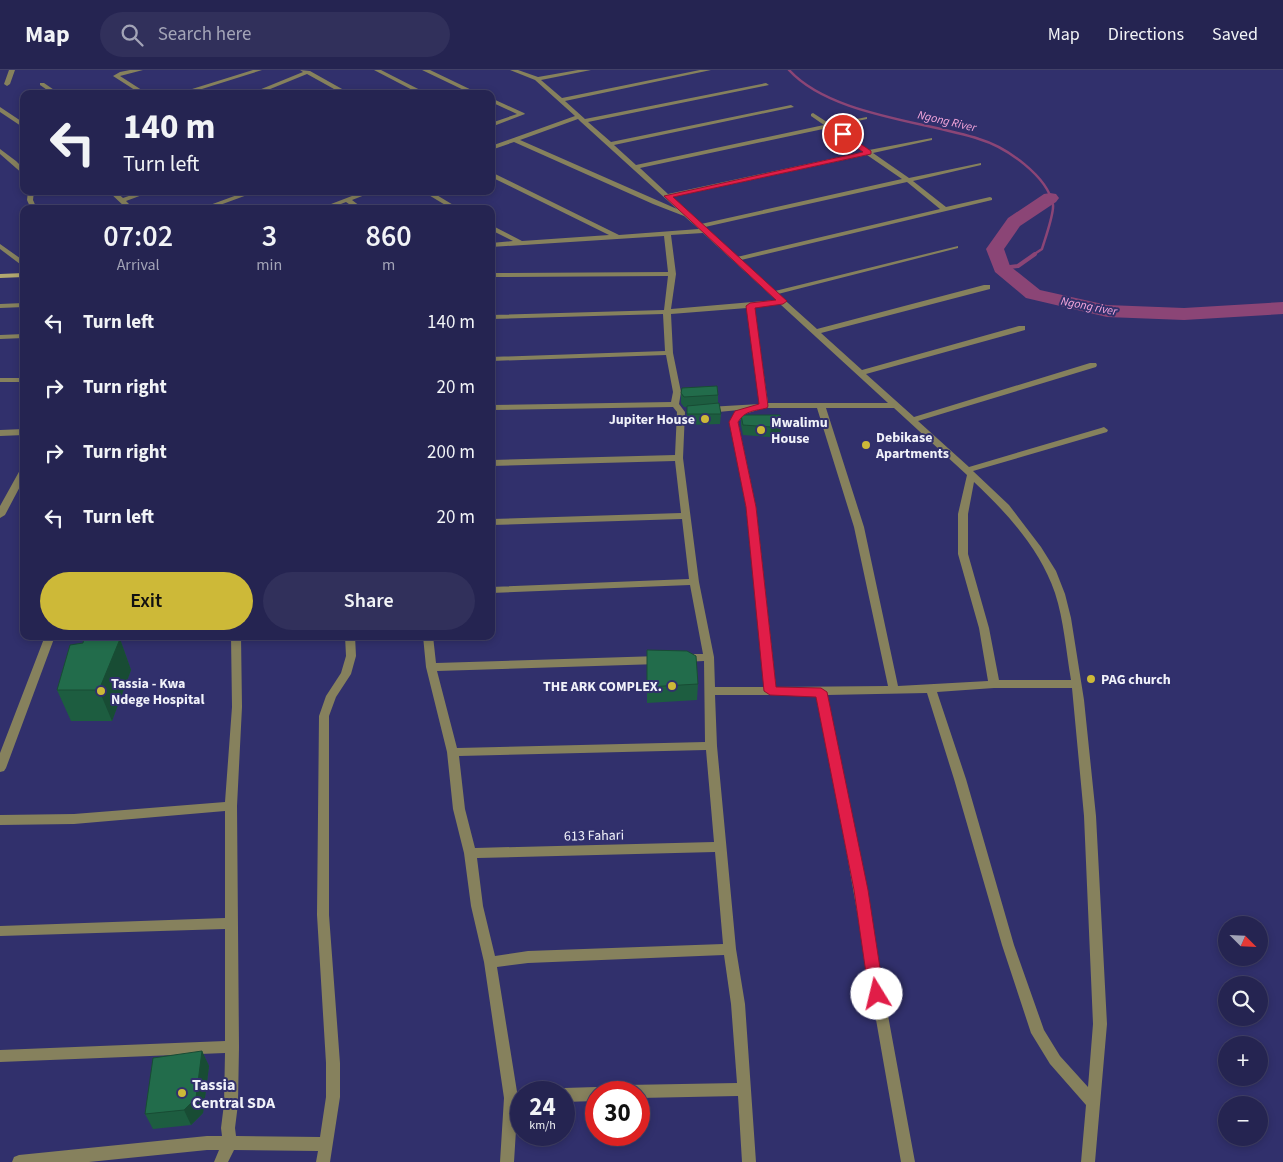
<!DOCTYPE html>
<meta charset="utf-8">
<style>
:root{--surface:#252451;--page:#31305b;--text:#f1f3f6;--muted:#a3a4b7;--line:#424168;--accent:#cdb938}
body{margin:0;font-family:"Source Sans 3",sans-serif;background:var(--page);color:var(--text);height:100vh;display:flex;flex-direction:column;font-size:19px;white-space:nowrap}
*{box-sizing:border-box;margin:0}
p{font-size:16px;color:var(--muted)}
.icon{flex:none;width:28px;height:28px;fill:none;stroke:currentColor;stroke-width:2;stroke-linecap:round;stroke-linejoin:round}
.map{position:relative;flex:1;overflow:hidden}
.panel{position:absolute;left:20px;top:135px;width:475px;height:435px;display:flex;flex-direction:column;background:var(--surface);border-radius:10px;box-shadow:0 2px 8px #0003,0 0 0 1px var(--line)}
.panel>*{flex:none}
.hud{position:absolute;left:20px;top:20px;width:475px;height:105px;border-radius:10px;box-shadow:0 2px 8px #0003,0 0 0 1px var(--line);background:#252451;color:var(--text);overflow:hidden}
.needle{width:32px;rotate:114deg}
.fabs{position:absolute;left:1218px;top:846px;display:grid;gap:10px}
.fabs a{display:grid;place-items:center;width:50px;height:50px;border-radius:50%;background:var(--surface);box-shadow:0 2px 8px #0003,0 0 0 1px var(--line);font-size:25px}
.speed{position:absolute;left:510px;top:1011px;display:flex;gap:10px;font-size:25px;font-weight:700;text-align:center}
.speed>*{display:grid;place-content:center;width:65px;height:65px;border-radius:50%;background:var(--surface);box-shadow:0 2px 8px #0003,0 0 0 1px var(--line);line-height:1}
.speed small{font-size:12px;font-weight:400}
.speed .limit{border:8px solid #d22;background:#fff;color:#111}
.pin{position:absolute;display:grid;place-items:center;width:42px;height:42px;color:#fff;margin:-21px;border:2px solid #fff;border-radius:50%;box-shadow:0 1px 5px #0007}
.me{position:absolute;width:55px;margin:-28px;rotate:351deg;stroke-linejoin:round;filter:drop-shadow(0 0 4px #0008)}
.turn{display:flex;align-items:center;gap:18px;height:105px;padding:0 20px;font-size:22px}
.turn .icon{width:65px;height:65px;stroke-width:2.5}
.turn b{display:block;font-size:35px;line-height:42px}
.eta{display:flex;justify-content:space-evenly;align-items:center;height:85px;text-align:center}
.eta b{font-size:30px;font-weight:600;line-height:35px}
.action{display:flex;gap:10px;margin-top:auto;padding:10px 20px}
.action a{flex:1;height:58px;border-radius:30px;background:var(--accent);color:#111;font-size:20px;font-weight:600;line-height:58px;text-align:center}
.action a+a{background:var(--page);color:var(--text)}
ul{padding:0;list-style:none}
li{display:flex;align-items:center;gap:15px;height:65px;padding:0 20px}
li div{flex:1}
li b{display:block;font-size:19px}
li em{font-style:normal}
header{display:flex;align-items:center;gap:30px;box-sizing:border-box;height:70px;padding:0 25px;background:var(--surface);border-bottom:1px solid var(--line)}
header strong{font-size:24px}
nav{display:flex;gap:28px;margin-inline-start:auto;font-size:18px}
.search{width:350px;height:45px;background:var(--page);display:flex;align-items:center;gap:12px;box-sizing:border-box;padding:0 18px;border-radius:28px;color:var(--muted);font-size:19px}
.map>svg:first-child{display:block}
.lines{fill:none;stroke-linecap:round;stroke-linejoin:round}
.stream-far1{stroke:#8b4576;stroke-width:2.5}
.stream{stroke:#8b4576;stroke-width:4}
.river{fill:#8b4576;fill-rule:evenodd}
.street{fill:#86815d;fill-rule:evenodd}
.secondary{fill:#b2a86f;fill-rule:evenodd}
.wall{fill:#1d5d40}
.shaded-wall{fill:#184c34}
.building{fill:#226c4b;stroke:#184c34}
.route{fill:#e11d48;stroke:#92132f}
.poi-dot{fill:#cdb938;stroke:#31306c;stroke-width:2}
.labels{text-anchor:middle;stroke-width:4;stroke-linejoin:round;paint-order:stroke}
.far-water-label{font-size:12px;font-style:italic;fill:#f8a8dd;stroke:#31306c}
.poi-label{font-size:14px;font-weight:bold;fill:#f0f1f9;stroke:#31306c;text-anchor:start}
.street-label{font-size:14px;fill:#f0f1f9;stroke:#31306c}
.near-poi-label{font-size:16px;font-weight:bold;fill:#f0f1f9;stroke:#31306c;text-anchor:start}
</style>
<header>
<strong>Map</strong>
<div class="search"><svg class="icon" aria-label="search" viewBox="0 0 24 24"><circle cx="10" cy="10" r="6"/><path d="M15 15l6 6"/></svg>Search here</div>
<nav><a>Map</a><a>Directions</a><a>Saved</a></nav>
</header>
<div class="map">
<svg width="1283" height="1092" viewBox="0 0 1283 1092">
<rect width="100%" height="100%" fill="#31306c"/>
<g class="lines">
<!-- stream-far1 -->
<path class="stream-far1" d="M789 0C830 45 923 51 979 69 1006 77 1048 106 1053 135 1054 144 1045 169 1042 179L1033 185"/>
<!-- stream -->
<path class="stream" d="M1002 198 1018 196 1035 184"/>
<!-- river -->
<path class="river" d="M1050 123 1056 124 1059 128 1056 132 1020 156 1004 179 1010 196 1040 220 1107 235 1184 238 1283 232V244L1184 250 1107 247 1026 228 995 202 986 179 1008 148 1044 124Z"/>
<!-- street -->
<path class="street" d="M9 0H15L10 14 7 16 4 14Z
M130 0H143L120 6 148 24H141L113 6 120 2Z
M253 0H262L186 24H176Z
M300 0 310 1 351 24H343L307 4 258 24H249L303 2Z
M374 0H381L428 24H420Z
M422 0H430L480 24H472Z
M510 0H518L538 7 578 0H591L541 10 562 28 700 0H711L565 31 585 49 766 13 769 15 588 52 611 72 791 35 794 37 614 75 636 95 824 55 811 46V44L813 43 830 54 867 47V49L834 56 869 80 932 68V70L873 83 909 108 981 93V95L913 111 946 137 990 127 992 128V130L741 190 775 221 958 176V178L778 224 817 259 984 215H990V219L821 263 862 300 1019 256H1025V260L866 304 914 347 1090 293H1096L1097 295 1096 297 918 351 969 397 1101 358 1104 357 1108 360 1107 362 973 401 1009 435 1041 477 1056 501 1065 524 1071 548 1084 630 1096 746 1107 954 1095 1092H1081L1086 1035 1050 994 1031 963 1002 875 954 709 927 623 827 625 850 739 915 1092H901L839 739 816 625H715L717 676 736 879 745 934 756 1092H742L738 1026 639 1028V1022H619L621 1017 626 1015 737 1013 731 934 724 885 528 893 497 897 518 1028 514 1092H500L504 1028 484 892 471 836 464 783 453 739 447 682 426 597 423 566H433L436 593 659 586 664 590 659 594 437 601 457 678 705 672 704 591 683 592 678 588 683 584H703L690 515 491 523V517L689 509 682 449 491 455V449L681 443 675 391 491 396V390L675 385 677 342 673 337 491 340V335L671 332 673 322 666 285 491 291V287L665 281 663 244 491 249V245L664 240 668 206 491 207V203L668 202 664 166 491 177V173L513 171 491 160V155L522 171 609 165 491 107V102L619 165 699 159 684 146 653 134 514 72 491 80V76L575 46 535 10ZM578 49 581 52 677 139 520 70ZM828 58 863 82 668 124 640 98ZM867 85 902 109 701 154 672 127ZM907 112 940 139 737 187 710 162 709 160 705 157ZM703 163 776 230 671 239 676 204 671 165ZM780 234 888 333H768L754 237ZM747 238 760 334 708 337 704 340 708 343 739 340 730 352 746 437 765 617H715L714 587 699 512 683 388 685 342 679 334 681 322 673 283 671 244ZM764 338H817L854 457 888 616 776 617 756 437 738 352 745 344ZM826 338H894L967 405 958 444V484L979 558 988 611 898 616 864 457ZM974 412C1007 443 1040 479 1055 523 1064 551 1066 581 1071 610H999L989 558 968 484V444ZM994 618H1072L1084 746 1093 954 1088 1017 1060 986 1044 960 1014 875 966 709 937 622ZM706 680 714 772 475 778 465 739 459 686ZM715 782 723 874 528 881 495 886 483 836 477 788Z
M40 13H44L60 24H53L40 15Z
M491 28 524 43 525 44 491 57V53L517 44 491 32Z
M0 37 24 53V58L0 42Z
M0 79 16 91 24 99V105L0 84Z
M28 121H34L33 130 37 139H31L27 130Z
M108 121H115L123 128 143 121H153L126 131 134 139H127Z
M248 121H258L209 139H199Z
M365 121H375L352 130 364 139H356L346 132 328 139H318Z
M422 121H430L460 139H452Z
M0 174 24 191V197L0 179Z
M24 233V237L0 238V234Z
M24 264V268L0 269V265Z
M0 308H24V312H0Z
M24 359V365L0 366V360Z
M24 397V409L5 445 0 448V436L20 400Z
M45 566H55L6 698 4 701 0 702V683Z
M231 566H241L242 637 237 736 239 977 238 1034 235 1058 236 1066 320 1067 326 1027V993L317 845 319 646 326 626 341 603 346 586 345 566H355L356 586 351 604 336 627 329 646V845L340 993V1027L330 1092H316L318 1081 234 1080 228 1092H214L219 1080H207L89 1092H12L14 1087 19 1085 207 1066H222L221 1058 224 1034 225 983 0 992V980L225 971V859L0 866V856L225 848V741L74 754 0 755V745L74 744 225 732 232 637Z
M596 1017 601 1019 602 1022H596V1031L564 1032V1022H558L564 1018Z"/>
<!-- secondary -->
<path class="secondary" d="M24 203V207L0 208V204Z"/>
</g>
<!-- wall -->
<path class="wall" d="M681 323 718 325V333L721 344 720 354 687 355V337H684L681 333Z
M741 345 781 356 780 366 770 367 743 365 741 355Z
M120 569 131 600 112 651H71L57 620Z
M647 580 698 614 697 630 647 633Z
M202 981 209 996 203 1043 191 1055 153 1059 145 1044Z"/>
<!-- shaded-wall -->
<path class="shaded-wall" d="M781 356 780 366 770 367 771 357Z
M120 569 131 600 112 651 99 620Z
M202 981 209 996 203 1043 191 1055 184 1040Z"/>
<!-- building -->
<path class="building" d="M717 316 718 325 684 327 681 323 682 318Z
M719 333 721 344H687V336Z
M741 345H780L781 356 771 357 743 355Z
M84 568 120 569 99 620H57L70 575 83 573Z
M647 580 687 581 696 586 698 614 647 617Z
M202 981 196 1028 184 1040 145 1044 153 988Z"/>
<!-- route -->
<path class="route" d="M843 62 871 81V84L673 127 787 231 783 234 755 238 768 336 767 338C755 341 745 340 738 352L756 437 776 617 821 618 827 622 868 820 884 924 882 929 877 931 872 929 869 924 854 820 816 627 770 625 764 621 746 437 729 352 735 341 759 334 746 236 750 233 776 230 664 126 863 82 840 66 839 64Z"/>
<!-- markers -->
<g class="poi-dot">
<circle cx="705" cy="349" r="5"/>
<circle cx="761" cy="360" r="5"/>
<circle cx="866" cy="375" r="5"/>
<circle cx="1091" cy="609" r="5"/>
<circle cx="672" cy="616" r="5"/>
<circle cx="101" cy="621" r="5"/>
<circle cx="182" cy="1023" r="5"/>
</g>
<g class="labels">
<!-- far-water labels -->
<g class="far-water-label">
<text transform="translate(947 51) rotate(13)" y="4">Ngong River</text>
<text transform="translate(1089 236) rotate(11)" y="4">Ngong river</text>
</g>
<!-- poi labels -->
<g class="poi-label">
<text x="695" y="354" text-anchor="end">Jupiter House</text>
<text x="771" y="357">Mwalimu<tspan x="771" dy="16">House</tspan></text>
<text x="876" y="372">Debikase<tspan x="876" dy="16">Apartments</tspan></text>
<text x="1101" y="614">PAG church</text>
<text x="111" y="618">Tassia - Kwa<tspan x="111" dy="16">Ndege Hospital</tspan></text>
<text x="662" y="621" text-anchor="end">THE ARK COMPLEX.</text>
</g>
<!-- street labels -->
<g class="street-label">
<text transform="translate(594 765) rotate(-1)" y="5">613 Fahari</text>
</g>
<!-- near-poi labels -->
<g class="near-poi-label">
<text x="192" y="1020">Tassia<tspan x="192" dy="18">Central SDA</tspan></text>
</g>
</g>
</svg>
<div class="fabs">
<a><svg class="needle" viewBox="-14 -14 28 28"><path d="M0-13l5 13h-10z" fill="#e53935"/><path d="M0 13l5-13h-10z" fill="#a3a4b7"/></svg></a>
<a><svg class="icon" aria-label="search" viewBox="0 0 24 24"><circle cx="10" cy="10" r="6"/><path d="M15 15l6 6"/></svg></a>
<a>+</a>
<a>−</a>
</div>
<div class="speed"><div>24<small>km/h</small></div><div class="limit">30</div></div>
<div class="pin" style="left:843px;top:64px;background:#d93025"><svg class="icon" aria-label="arrive" viewBox="0 0 24 24"><path d="M6 21V4h12l-3 4 3 4H6"/></svg></div>
<svg class="me" style="left:877px;top:924px" viewBox="-20 -20 40 40"><circle r="19" fill="#fff"/><path d="M0-13L10 11 0 6-10 11z" fill="#e11d48"/></svg>
<div class="hud">
<div class="turn"><svg class="icon" aria-label="left" viewBox="0 0 24 24"><path d="M17 20v-9H6M10 6l-5 5 5 5"/></svg><div><b>140 m</b>Turn left</div></div>
</div>
<section class="panel">
<div class="eta">
<div><b>07:02</b><p>Arrival</p></div>
<div><b>3</b><p>min</p></div>
<div><b>860</b><p>m</p></div>
</div>
<ul>
<li><svg class="icon" aria-label="left" viewBox="0 0 24 24"><path d="M17 20v-9H6M10 6l-5 5 5 5"/></svg><div><b>Turn left</b></div><em>140 m</em></li>
<li><svg class="icon" aria-label="right" viewBox="0 0 24 24"><path d="M7 20v-9h11M14 6l5 5-5 5"/></svg><div><b>Turn right</b></div><em>20 m</em></li>
<li><svg class="icon" aria-label="right" viewBox="0 0 24 24"><path d="M7 20v-9h11M14 6l5 5-5 5"/></svg><div><b>Turn right</b></div><em>200 m</em></li>
<li><svg class="icon" aria-label="left" viewBox="0 0 24 24"><path d="M17 20v-9H6M10 6l-5 5 5 5"/></svg><div><b>Turn left</b></div><em>20 m</em></li>
</ul>
<div class="action"><a>Exit</a><a>Share</a></div>
</section>
</div>
